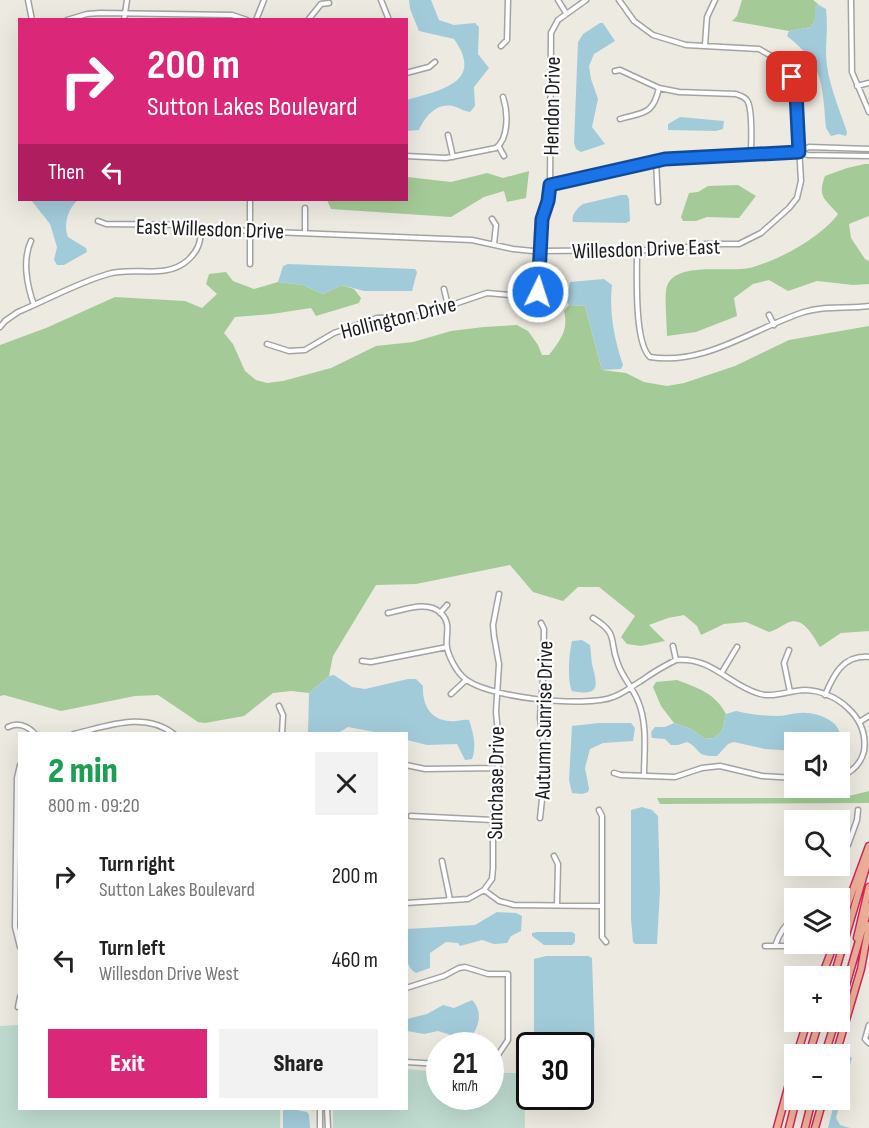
<!DOCTYPE html>
<meta charset="utf-8">
<style>
:root{--surface:#fff;--page:#f2f2f2;--text:#222;--muted:#767676;--accent:#db2777}
body{margin:0;font-family:"Sofia Sans Condensed",sans-serif;background:var(--page);color:var(--text);height:100vh;display:flex;flex-direction:column;font-size:22px;white-space:nowrap}
*{box-sizing:border-box;margin:0}
p{font-size:20px;color:var(--muted)}
.icon{flex:none;width:33px;height:33px;fill:none;stroke:currentColor;stroke-width:2;stroke-linecap:round;stroke-linejoin:round}
.map{position:relative;flex:1;overflow:hidden}
.side{position:absolute;left:18px;top:732px;width:390px;height:378px;display:flex;flex-direction:column;background:var(--surface);border-radius:0px;box-shadow:0 6px 24px #0002}
.side>*{flex:none}
.banner{position:absolute;left:18px;top:18px;width:390px;height:183px;border-radius:0px;box-shadow:0 6px 24px #0002;background:#db2777;color:#fff;overflow:hidden}
.fabs{position:absolute;left:784px;top:732px;display:grid;gap:12px}
.fabs a{display:grid;place-items:center;width:66px;height:66px;border-radius:0px;background:var(--surface);box-shadow:0 6px 24px #0002;font-size:30px}
.speed{position:absolute;left:426px;top:1032px;display:flex;gap:12px;font-size:30px;font-weight:700;text-align:center}
.speed>*{display:grid;place-content:center;width:78px;height:78px;border-radius:50%;background:var(--surface);box-shadow:0 6px 24px #0002;line-height:1}
.speed small{font-size:15px;font-weight:400}
.speed .limit{border:3px solid #111;border-radius:9px;background:#fff;color:#111}
.pin{position:absolute;display:grid;place-items:center;width:51px;height:51px;color:#fff;margin:-26px;border-radius:12px;box-shadow:0 3px 9px #0006}
.me{position:absolute;width:66px;margin:-33px;rotate:4deg;stroke-linejoin:round;filter:drop-shadow(0 0 4px #0008)}
.turn{display:flex;align-items:center;gap:21px;height:126px;padding:0 30px;font-size:27px}
.turn .icon{width:78px;height:78px;stroke-width:2.5}
.turn b{display:block;font-size:42px;line-height:51px}
.then{display:flex;align-items:center;height:57px;padding:0 30px;background:#0003;gap:12px;font-size:22px}
.round{display:grid;place-items:center;flex:none;width:63px;height:63px;border-radius:0px;background:var(--page)}
.head{display:flex;align-items:center;justify-content:space-between;height:102px;padding:0 30px}
h1{font-size:36px;font-weight:800;line-height:45px;color:#1e9e55}
.primary-button{display:flex;gap:12px;margin-top:auto;padding:12px 30px}
.primary-button a{flex:1;height:69px;border-radius:0px;background:var(--accent);color:#fff;font-size:24px;font-weight:800;line-height:69px;text-align:center}
.primary-button a+a{background:var(--page);color:var(--text)}
ul{padding:0;list-style:none}
li{display:flex;align-items:center;gap:18px;height:84px;padding:0 30px}
li div{flex:1}
li b{display:block;font-size:22px}
li em{font-style:normal}
.map>svg:first-child{display:block}
.forest{fill:#a4cb97}
.wetland{fill:#bfdbcf}
.water{fill:#a2cbda}
.lines{fill:none;stroke-linecap:round;stroke-linejoin:round}
.minor-casing{stroke:#a3a3a3;stroke-width:7}
.trunk-casing{stroke:#d2285c;stroke-width:9}
.minor{stroke:#fff;stroke-width:4}
.trunk{stroke:#eeaf98;stroke-width:6}
.route-casing{stroke:#114b97;stroke-width:15}
.route{stroke:#1a73e8;stroke-width:10}
.labels{text-anchor:middle;stroke-width:4.5;stroke-linejoin:round;paint-order:stroke}
.street-label{font-size:22px;fill:#1c1c1c;stroke:#fff}
</style>
<div class="map">
<svg width="869" height="1128" viewBox="0 0 869 1128">
<rect width="100%" height="100%" fill="#edeae1"/>
<!-- forest -->
<path class="forest" d="M742 0H813L819 5 815 7V20L811 27 789 31 732 21 737 16Z
M865 164H869V216L849 224 851 238 865 259 869 261V284L853 285 817 281 788 291 769 280 753 284 734 298 737 316 696 332 667 336C667 326 664 293 667 286 675 263 721 271 739 269 746 269 755 267 762 264 786 256 823 235 838 214 825 199 817 197 825 176L847 168Z
M529 171 526 198 507 202 504 191 484 197 451 217 331 209 327 200H406L407 177 451 182 487 173 503 178Z
M738 185 756 196 739 218 707 217 696 221H683L681 217 689 193 698 192 708 186Z
M226 272 233 281 254 289 278 282 303 285 323 294 342 285 354 289 361 298 359 303 316 316 311 308 272 314 235 317 224 333 233 344 245 371 256 380 267 383 283 381 331 368 376 346 413 342 451 331 484 327 517 325 528 331 538 345 542 355H549C560 340 569 330 564 311L569 305 585 306 602 370 626 373 644 382 667 386 684 383 735 366 789 340 869 326V631L841 633 820 647C813 636 803 615 787 623 780 627 776 630 769 632L746 622 724 624 701 635 697 626 684 615 668 618 649 625 665 641 641 646 627 644 621 637 635 616 599 587H578L563 601 533 592 510 565 416 584 376 585 333 656 329 676 309 693 291 691 273 693 244 716 205 723 198 722 158 695 135 696 61 711 4 695 0 696V345L46 328 115 297 185 301 202 308 217 294 206 284 209 274Z
M677 680C698 688 715 693 726 714L722 731 714 738 705 739 691 729 674 723 661 706 653 687 656 682Z
M869 791V803L660 804 657 798H841Z"/>
<!-- wetland -->
<path class="wetland" d="M19 1025 20 1108 280 1109V1128H0V1026Z
M407 1069 439 1072 440 1096H490L491 1073H524L525 1128H333V1109L406 1108Z"/>
<!-- water -->
<path class="water" d="M409 0H431L439 20 454 25 475 23 479 27 478 54 489 68 474 87 475 106 470 112C464 111 461 109 456 107 438 101 426 115 419 130L407 131V100C440 90 485 83 454 39L419 31 410 9Z
M819 5 826 9C828 25 826 40 826 55 827 81 839 108 847 132L846 136 839 134 831 136 826 128C822 84 824 65 787 36L789 31 811 27 815 20V7Z
M600 23H603L615 41 594 54 589 66 591 79 598 99 592 127 605 144 581 152 576 149 574 143 578 42 583 34Z
M680 117 724 121 723 129 716 131 668 130V124Z
M621 195H627L629 199 630 221 626 223 573 222C571 215 577 208 583 204Z
M31 200H78C68 208 63 225 68 237L86 248 87 252 64 265H57L54 260 57 247 50 224Z
M288 264 415 269 417 272 412 291H364L342 285 323 294 303 285 278 282 283 266Z
M604 279 612 285C609 311 614 339 623 365L621 369 602 370 585 306 569 305 566 300 570 282Z
M582 640 590 645C591 651 591 658 592 664 597 684 602 697 572 691 567 681 569 653 572 641Z
M334 675 352 687 365 689 408 679H416L423 686C422 704 430 720 450 721 457 722 463 719 469 720 473 732 477 747 472 759L465 760 457 744 427 745 407 740 406 734 381 733 348 727 338 733H308L309 693 329 676Z
M736 711C749 714 764 716 778 716 787 716 796 712 806 713 821 713 847 725 838 742H795V751L765 749 734 742 728 744 717 756C694 757 702 749 687 742L678 745H671L665 739 652 738 651 732 655 727H665L674 723 691 729 705 739 714 738 722 731 726 714Z
M599 723H631L635 728 633 741 603 743 590 749 585 768 589 789 588 792 582 794 572 793 569 780 572 726Z
M642 807 652 810 658 816 660 891 657 944H635L633 942 631 919V810Z
M497 912 516 913 522 916 521 931 511 936 507 943 494 944 482 940 460 946 458 943 446 942 430 953V968L416 973C402 965 406 943 407 929L475 925Z
M537 932H572L575 934V942L572 945H544L532 936V933Z
M546 956H588L592 958 595 1047 593 1051 581 1053 580 1046 534 1045V959Z
M472 1000C482 1010 480 1024 473 1034L454 1036 438 1031 424 1034 407 1031V1019L427 1014 443 1005 454 1008Z
M848 1056 852 1058 836 1118 840 1125 850 1128H828L835 1100H840V1083Z
M287 1108 307 1112 309 1115 310 1128H283V1111Z"/>
<g class="lines">
<!-- minor casing -->
<g class="minor-casing">
<path id="minor" d="M28 0 32 20
M381 0 389 20
M558 0 566 13
M851 0 852 72 869 112
M67 20 87 14 100 13 232 15 247 20
M124 20 127 0
M256 20 264 0
M308 20 321 4 329 3
M705 45 707 17 715 0
M501 46 507 40 508 0
M615 71 620 70 659 88 679 92 736 94C741 96 746 97 748 102 753 114 751 141 751 154
M406 73 429 67 435 62
M857 86 869 83
M620 119C644 112 653 115 659 88
M448 135 453 157
M499 147 504 156
M799 151 809 147 869 149
M406 156 446 158 496 148C509 138 508 112 503 97
M656 160 658 202
M550 185 642 162 665 159 799 152 808 155 869 156
M250 200V264
M492 219 496 225 494 244
M98 221 106 224 193 225 204 228 250 231 472 240 513 249 533 251 668 250 706 244H739L761 233 789 208 797 198 801 181 796 93 792 77 780 61 759 49 686 45 653 35 634 21 619 0
M305 232V208
M31 241C22 260 27 286 34 305
M637 251C637 274 634 343 650 357 705 366 754 328 804 312 825 305 848 309 869 306
M444 289 448 306
M535 296 537 305
M769 315 774 325
M0 327 5 321 18 312C47 300 77 283 108 274 134 266 166 280 188 260 198 251 201 242 201 228
M267 344 289 351 305 350 334 333 377 318 419 316 487 293 533 297 536 296 540 285 542 219 550 193 551 33 558 20 586 0
M388 613C404 610 427 600 441 613 452 624 445 635 447 648 449 657 456 670 462 676 481 698 587 708 613 697 623 694 632 686 641 681 652 673 664 666 676 660 713 657 728 685 760 694 775 698 790 690 805 690 836 691 869 717 864 751 861 764 852 772 840 777
M440 613 447 605
M593 618C620 635 608 639 618 664 623 678 633 688 638 701 648 725 644 752 644 776
M673 646 676 660
M789 650 784 663 790 692
M362 661 371 662 447 647
M722 672 737 647
M451 694 466 680
M825 695C834 674 843 655 869 657
M279 706 283 715 282 734
M861 721 869 716
M8 727C18 722 28 726 35 734
M74 734C108 726 144 711 174 734
M20 765 17 778 15 927 20 947
M406 765 425 769 498 768
M614 773 621 775 675 777 702 768 720 766 762 776 795 778
M599 810 602 816V937L606 942
M411 816 493 820
M540 818 543 790V741L540 717 543 679 544 629 541 623
M829 820 830 819
M840 843 848 845 857 820 858 810
M554 856 558 864 557 905
M442 861 450 900
M484 890 499 901 514 905 602 906
M406 903 468 899 484 890 492 879 493 868V820L498 778 499 743 496 712 499 664 494 636 493 625 499 594
M765 946H812L818 944
M775 946C779 934 785 924 795 917
M406 988 444 976 459 968 465 967 488 974H508V1040L494 1061 490 1062
M18 1007 20 997
M869 1025 865 1039 869 1043
M406 1062 440 1064
M327 1108 328 1128
M320 1128V1108"/>
</g>
<!-- trunk casing -->
<g class="trunk-casing">
<path id="trunk" d="M840 925 869 846
M857 938 869 887
M822 976 834 944
M834 976 869 857
M840 1006 869 906
M797 1054 807 1022
M809 1054 819 1022
M825 1054 835 1022
M836 1054 861 969 869 925
M777 1128 795 1062
M789 1128 796 1100
M805 1128 812 1100
M815 1128 823 1100"/>
</g>
<!-- minor -->
<use href="#minor" class="minor"/>
<!-- trunk -->
<use href="#trunk" class="trunk"/>
</g>
<g class="lines">
<!-- route casing -->
<g class="route-casing">
<path id="route" d="M538 292 542 219 548 201 550 185 665 159 799 152 796 93 792 77"/>
</g>
<!-- route -->
<use href="#route" class="route"/>
</g>
<g class="labels">
<!-- street labels -->
<g class="street-label">
<text transform="translate(551 106) rotate(-89)" y="8">Hendon Drive</text>
<text transform="translate(210 228) rotate(2)" y="8">East Willesdon Drive</text>
<text transform="translate(646 248) rotate(-2)" y="8">Willesdon Drive East</text>
<text transform="translate(398 317) rotate(-14)" y="8">Hollington Drive</text>
<text transform="translate(543 720) rotate(-89)" y="8">Autumn Sunrise Drive</text>
<text transform="translate(495 783) rotate(-89)" y="8">Sunchase Drive</text>
</g>
</g>
</svg>
<div class="fabs">
<a><svg class="icon" aria-label="sound" viewBox="0 0 24 24"><path d="M4 9h4l5-4v14l-5-4H4zM17 9q2 3 0 6"/></svg></a>
<a><svg class="icon" aria-label="search" viewBox="0 0 24 24"><circle cx="10" cy="10" r="6"/><path d="M15 15l6 6"/></svg></a>
<a><svg class="icon" aria-label="layers" viewBox="0 0 24 24"><path d="M12 4l9 5-9 5-9-5zM3 14l9 5 9-5"/></svg></a>
<a>+</a>
<a>−</a>
</div>
<div class="speed"><div>21<small>km/h</small></div><div class="limit">30</div></div>
<div class="pin" style="left:792px;top:77px;background:#d93025"><svg class="icon" aria-label="arrive" viewBox="0 0 24 24"><path d="M6 21V4h12l-3 4 3 4H6"/></svg></div>
<svg class="me" style="left:538px;top:292px" viewBox="-20 -20 40 40"><circle r="17" fill="#1a73e8" stroke="#fff" stroke-width="3"/><path d="M0-11L8 9 0 5-8 9z" fill="#fff"/></svg>
<div class="banner">
<div class="turn"><svg class="icon" aria-label="right" viewBox="0 0 24 24"><path d="M7 20v-9h11M14 6l5 5-5 5"/></svg><div><b>200 m</b>Sutton Lakes Boulevard</div></div>
<div class="then">Then<svg class="icon" aria-label="left" viewBox="0 0 24 24"><path d="M17 20v-9H6M10 6l-5 5 5 5"/></svg></div>
</div>
<section class="side">
<div class="head"><div><h1>2 min</h1><p>800 m · 09:20</p></div><a class="round"><svg class="icon" aria-label="close" viewBox="0 0 24 24"><path d="M6 6l12 12M18 6L6 18"/></svg></a></div>
<ul>
<li><svg class="icon" aria-label="right" viewBox="0 0 24 24"><path d="M7 20v-9h11M14 6l5 5-5 5"/></svg><div><b>Turn right</b><p>Sutton Lakes Boulevard</p></div><em>200 m</em></li>
<li><svg class="icon" aria-label="left" viewBox="0 0 24 24"><path d="M17 20v-9H6M10 6l-5 5 5 5"/></svg><div><b>Turn left</b><p>Willesdon Drive West</p></div><em>460 m</em></li>
</ul>
<div class="primary-button"><a>Exit</a><a>Share</a></div>
</section>
</div>
